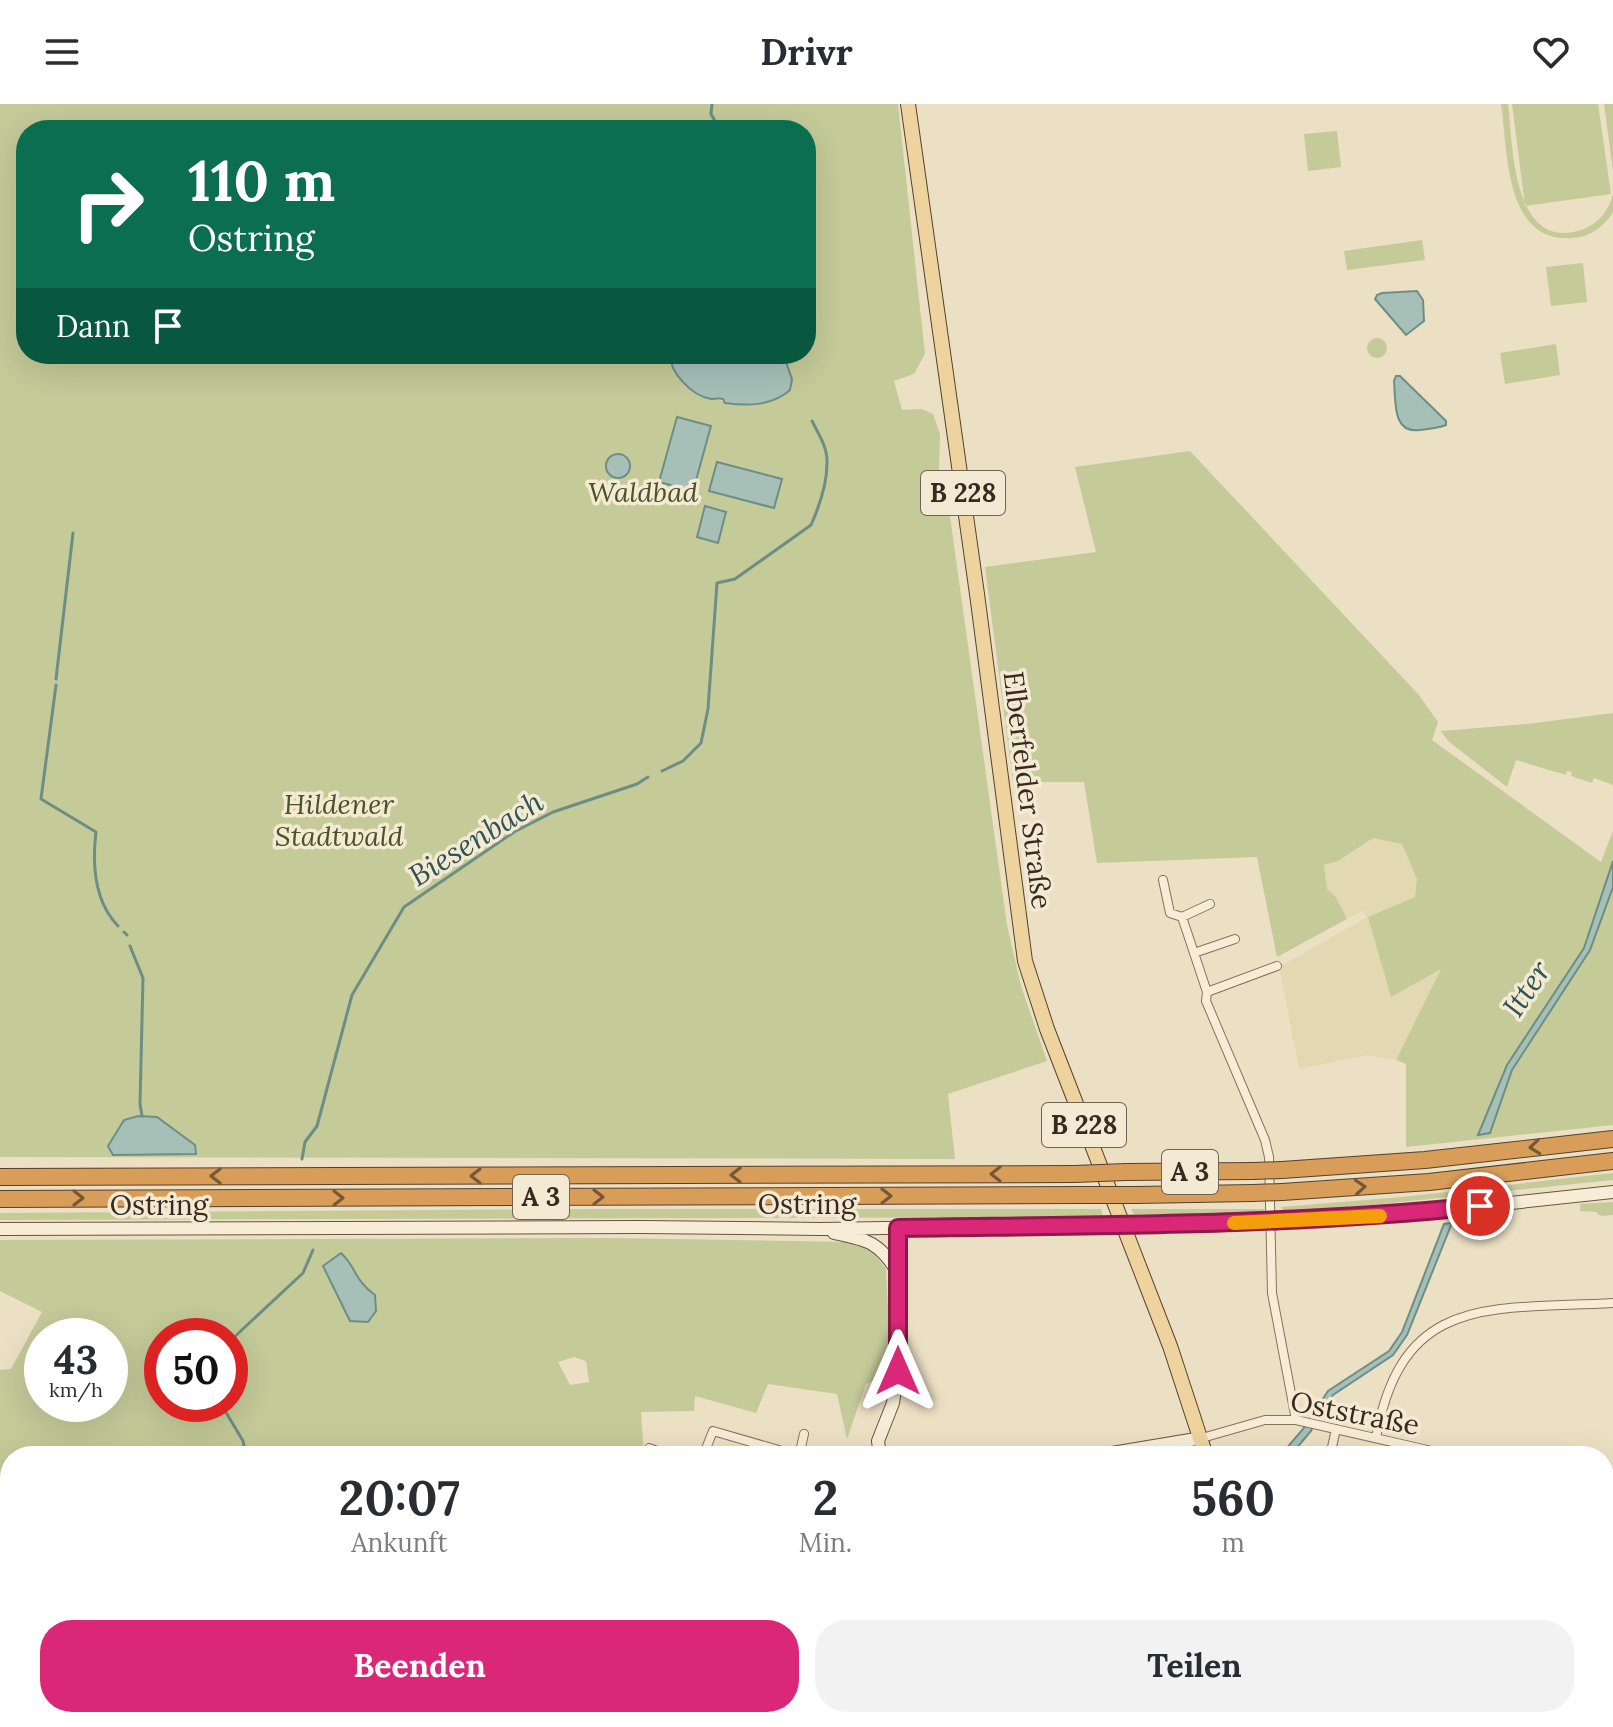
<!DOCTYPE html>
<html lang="de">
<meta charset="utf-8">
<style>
:root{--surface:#fff;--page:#f2f2f3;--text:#2b2b33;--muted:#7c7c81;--accent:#db2777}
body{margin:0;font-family:Lora,serif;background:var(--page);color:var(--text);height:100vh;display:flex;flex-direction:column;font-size:30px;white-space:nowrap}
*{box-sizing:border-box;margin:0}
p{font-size:26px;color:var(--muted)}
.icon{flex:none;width:44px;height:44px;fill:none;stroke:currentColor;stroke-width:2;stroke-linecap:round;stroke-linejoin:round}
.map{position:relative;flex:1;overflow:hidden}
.details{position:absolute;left:0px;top:1342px;width:1614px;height:282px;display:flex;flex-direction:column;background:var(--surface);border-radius:32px 32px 0 0;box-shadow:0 8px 32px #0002}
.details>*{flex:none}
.guide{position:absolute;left:16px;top:16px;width:800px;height:244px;border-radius:32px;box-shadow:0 8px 32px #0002;background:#0b6e4f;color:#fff;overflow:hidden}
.speed{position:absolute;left:24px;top:1214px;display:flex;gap:16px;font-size:40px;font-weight:700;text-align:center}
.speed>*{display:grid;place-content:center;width:104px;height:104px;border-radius:50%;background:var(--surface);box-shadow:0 8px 32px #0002;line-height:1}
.speed small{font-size:20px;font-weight:400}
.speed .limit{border:12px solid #d22;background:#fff;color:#111}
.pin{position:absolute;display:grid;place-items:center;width:68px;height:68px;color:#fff;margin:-34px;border:4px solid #fff;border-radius:50%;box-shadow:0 2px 8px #0007}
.me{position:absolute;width:88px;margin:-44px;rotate:0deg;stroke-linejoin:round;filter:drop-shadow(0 0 6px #0008)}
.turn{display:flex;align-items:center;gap:28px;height:168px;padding:0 40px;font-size:36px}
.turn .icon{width:104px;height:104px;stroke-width:2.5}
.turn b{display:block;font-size:56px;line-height:68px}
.then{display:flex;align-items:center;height:76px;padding:0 40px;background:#0003;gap:16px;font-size:30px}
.eta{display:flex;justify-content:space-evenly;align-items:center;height:136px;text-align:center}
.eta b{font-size:48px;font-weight:700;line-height:56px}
.primary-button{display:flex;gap:16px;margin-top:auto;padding:16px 40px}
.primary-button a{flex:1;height:92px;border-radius:32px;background:var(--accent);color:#fff;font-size:32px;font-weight:700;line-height:92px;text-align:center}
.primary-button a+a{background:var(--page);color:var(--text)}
header{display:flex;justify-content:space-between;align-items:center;height:104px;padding:0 40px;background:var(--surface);font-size:36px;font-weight:700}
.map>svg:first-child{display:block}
.farmland{fill:#e2d9b2}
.green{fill:#c5ca99;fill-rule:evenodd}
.water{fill:#a6c0b8;stroke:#6d8e85;stroke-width:2}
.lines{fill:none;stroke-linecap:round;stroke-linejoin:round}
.stream{stroke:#6d8e85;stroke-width:3}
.street-casing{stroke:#87715b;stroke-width:10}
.secondary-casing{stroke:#68533f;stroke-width:14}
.primary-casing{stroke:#54402f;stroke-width:16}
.highway-casing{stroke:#54402f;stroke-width:18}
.street{stroke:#f7edd7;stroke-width:8}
.secondary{stroke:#f7edd7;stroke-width:12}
.primary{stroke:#eed39e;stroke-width:14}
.highway{stroke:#d89d58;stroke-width:16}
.secondary-bridge-casing{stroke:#68533f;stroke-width:14;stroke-linecap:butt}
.highway-bridge-casing{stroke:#54402f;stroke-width:18;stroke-linecap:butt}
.secondary-bridge{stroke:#f7edd7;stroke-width:12}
.highway-bridge{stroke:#d89d58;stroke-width:16}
.oneway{stroke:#775836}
.route-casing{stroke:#8e194d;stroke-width:20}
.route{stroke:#db2777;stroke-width:14}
.slow{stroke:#f59e0b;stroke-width:14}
.labels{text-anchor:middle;stroke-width:7;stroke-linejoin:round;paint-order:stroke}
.shield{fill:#f4ead4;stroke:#706455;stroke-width:2}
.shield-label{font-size:26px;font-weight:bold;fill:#372a1f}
.park-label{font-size:28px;font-style:italic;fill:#485326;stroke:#f4ead4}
.street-label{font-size:28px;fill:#372a1f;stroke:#f4ead4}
.water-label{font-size:30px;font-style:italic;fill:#2f5653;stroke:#f4ead4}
</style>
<header><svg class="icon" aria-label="menu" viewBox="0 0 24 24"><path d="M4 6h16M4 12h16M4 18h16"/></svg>Drivr<svg class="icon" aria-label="heart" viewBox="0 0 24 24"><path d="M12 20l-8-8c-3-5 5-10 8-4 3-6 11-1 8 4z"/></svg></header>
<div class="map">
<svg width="1613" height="1623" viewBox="0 0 1613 1623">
<rect width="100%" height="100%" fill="#ece0c4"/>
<!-- farmland -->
<path class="farmland" d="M1373 733 1402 740 1417 775 1416 793 1390 893 1442 864 1396 956 1367 951 1299 965 1279 863 1367 813 1363 807 1347 815 1335 792 1327 785 1323 761 1338 757Z"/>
<!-- green -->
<path class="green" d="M0 0H898L925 250 914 270 894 277 902 306 922 305 933 310 940 330 939 368 949 405 1007 821 1021 882 1047 957 948 990 955 1055 0 1053ZM26 26H806V250H783L792 275 771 297C746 302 706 299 687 281 680 274 675 263 669 255L670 250H26Z
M1501 0H1508C1513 41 1512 148 1581 126 1598 120 1609 107 1613 90V108C1604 123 1590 133 1572 134 1504 139 1508 47 1501 0Z
M1512 0H1598L1611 90 1525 102Z
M1604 0H1613V67Z
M1337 27 1341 63 1308 67 1304 30Z
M1422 136 1425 156 1347 166 1344 147Z
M1583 159 1587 198 1551 202 1546 163Z
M1367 244a10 10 0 1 1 20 0a10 10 0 1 1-20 0Z
M1556 240 1560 271 1505 280 1500 249Z
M1190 347 1419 591 1438 618 1432 636 1601 758 1613 727V1021L1406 1043V960L1396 956 1441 865 1391 893 1368 813 1415 793 1417 775 1402 740 1373 734 1338 757 1324 761 1327 785 1335 792 1347 815 1277 853 1257 753 1097 759 1084 678H1013L985 463 1096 448 1075 363Z
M1613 609V681L1594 674 1592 679 1571 672 1572 668 1567 667 1566 671 1516 656 1507 683 1448 637 1441 627 1527 620Z
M1613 1069V1076L1285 1110 1281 1103 1402 1093Z
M1613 1098V1111L1601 1112 1596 1108 1580 1107V1100Z
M591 1105H1101L1103 1113 0 1116V1109Z
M1131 1105H1264V1113L1134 1110Z
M611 1134 853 1138 873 1148 886 1165 890 1242 885 1272 866 1280 847 1335 837 1290 768 1280 756 1309 695 1292 694 1307 641 1308 644 1352H10V1490L0 1485V1266L11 1265 42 1208 0 1187V1136ZM42 1232H110V1300H42ZM162 1232H230V1300H162ZM574 1253 586 1257 589 1278 570 1281 558 1258Z"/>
<!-- water -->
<path class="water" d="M1417 187 1423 196 1424 217 1406 231 1375 195 1377 191 1382 189Z
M670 250H783L792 275 790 286C772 302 748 302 725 299L723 295C719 294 715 295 711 295 692 292 669 268 670 250Z
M1396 272H1400L1446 317V321C1438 324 1429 325 1420 326 1392 330 1396 298 1394 277Z
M677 313 711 322 693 387 659 378Z
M606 362a12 12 0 1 1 24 0a12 12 0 1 1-24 0Z
M717 358 782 375 774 404 709 387Z
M705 402 726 408 718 439 697 433Z
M1613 757V783L1590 846 1512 966 1490 1029 1478 1031 1507 961 1584 844Z
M138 1012 157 1013 195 1041 196 1050 113 1051 108 1042 124 1016Z
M1452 1119 1407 1231 1393 1251 1333 1291 1317 1313 1311 1327 1290 1352H1280L1303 1325 1328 1287 1389 1247 1402 1228 1444 1120Z
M341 1149C357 1164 354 1176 375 1191L376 1207 368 1218 350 1217 323 1162Z"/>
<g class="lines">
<!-- stream -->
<path class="stream" d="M712 0 711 10 720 26
M56 575 73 429
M56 581 41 695 96 728C92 761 94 797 118 822
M662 667 683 657 701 639 708 605 717 479 735 475 811 421C819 403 827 378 827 359 828 344 818 329 812 317
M124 828 127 831
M130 842 143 874 140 1000 142 1012
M302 1055 305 1038 317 1022 352 891 404 803 514 728 553 708 637 680 648 673
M230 1237 303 1169 313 1146
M221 1300 243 1337 246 1352
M0 1580 10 1572"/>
<!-- street casing -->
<g class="street-casing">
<path id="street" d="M1163 776 1170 809 1182 813
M1210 800 1182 813 1207 888 1206 897 1265 1036 1269 1053 1272 1189 1296 1316
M1194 849 1235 835
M1207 888 1277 862
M1202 1334 1265 1316H1296L1454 1352
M1376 1334C1402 1188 1492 1206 1613 1199
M649 1352V1344L671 1352
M703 1352 713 1327 799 1352
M799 1352 804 1330
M1330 1352 1336 1325
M1604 1383 1613 1385
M427 1614 433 1623
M1431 1614 1470 1623
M17 1623 27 1614
M103 1623 112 1614
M221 1623 229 1614
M629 1623 631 1614
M797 1623 798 1614
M879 1623 880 1614
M1044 1623V1614
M1357 1623 1358 1614"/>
</g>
<!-- secondary casing -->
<g class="secondary-casing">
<path id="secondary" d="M1286 1117 1399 1111 1613 1088
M1150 1120 1259 1118
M0 1125 641 1123 820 1125 1092 1121
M834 1129C867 1136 878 1137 897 1167
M880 1352 878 1337 893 1299 898 1267V1124
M1094 1352 1202 1334"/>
</g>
<!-- primary casing -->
<g class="primary-casing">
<path id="primary" d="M908 0 977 490 1025 857 1047 925 1170 1242 1206 1352
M1222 1614V1623"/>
</g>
<!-- highway casing -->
<g class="highway-casing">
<path id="highway" d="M1282 1066 1425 1056 1613 1035
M1126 1068 1253 1067
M0 1073 1074 1070
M1282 1088 1429 1078 1613 1057
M1136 1091 1253 1089
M0 1095 1081 1091"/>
</g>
<!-- street -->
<use href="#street" class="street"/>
<!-- secondary -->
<use href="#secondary" class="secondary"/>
<!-- primary -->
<use href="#primary" class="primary"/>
<!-- highway -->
<use href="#highway" class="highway"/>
<!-- secondary-bridge casing -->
<g class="secondary-bridge-casing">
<path id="secondary-bridge" d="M1259 1118 1286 1117
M1092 1121 1150 1120"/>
</g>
<!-- highway-bridge casing -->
<g class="highway-bridge-casing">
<path id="highway-bridge" d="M1253 1067 1282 1066
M1074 1070 1126 1068
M1253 1089 1282 1088
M1081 1091H1136"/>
</g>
<!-- secondary-bridge -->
<use href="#secondary-bridge" class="secondary-bridge"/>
<!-- highway-bridge -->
<use href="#highway-bridge" class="highway-bridge"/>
</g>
<!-- one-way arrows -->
<defs><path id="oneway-chevron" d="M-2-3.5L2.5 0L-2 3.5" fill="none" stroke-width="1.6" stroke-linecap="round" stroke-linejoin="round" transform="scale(2)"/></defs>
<g class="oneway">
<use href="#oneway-chevron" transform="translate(1535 1043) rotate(174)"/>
<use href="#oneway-chevron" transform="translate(996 1070) rotate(180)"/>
<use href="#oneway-chevron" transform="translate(736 1071) rotate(180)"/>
<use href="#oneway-chevron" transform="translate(216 1072) rotate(180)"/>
<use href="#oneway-chevron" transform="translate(476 1072) rotate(180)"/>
<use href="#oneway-chevron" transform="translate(1360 1083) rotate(-4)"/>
<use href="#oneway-chevron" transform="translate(886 1092)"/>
<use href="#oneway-chevron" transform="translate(598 1093)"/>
<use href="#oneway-chevron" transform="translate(78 1094)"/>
<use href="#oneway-chevron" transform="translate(338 1094)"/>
</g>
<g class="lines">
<!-- route casing -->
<g class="route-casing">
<path id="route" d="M898 1267V1124C1092 1121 1287 1122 1480 1102"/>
</g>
<!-- route -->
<use href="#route" class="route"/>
<!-- slow -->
<path class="slow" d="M1234 1119 1380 1112"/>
</g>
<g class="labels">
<!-- shield labels -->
<g class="shield">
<rect x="921" y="367" width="84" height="44" rx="6"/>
<rect x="1042" y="999" width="84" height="44" rx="6"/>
<rect x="1162" y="1046" width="56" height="44" rx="6"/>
<rect x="513" y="1071" width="56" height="44" rx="6"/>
</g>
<g class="shield-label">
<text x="963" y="398">B 228</text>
<text x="1084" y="1030">B 228</text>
<text x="1190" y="1077">A 3</text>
<text x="541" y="1102">A 3</text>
</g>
<!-- park labels -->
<g class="park-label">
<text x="643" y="398">Waldbad</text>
<text x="339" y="710">Hildener<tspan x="339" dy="32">Stadtwald</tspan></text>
</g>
<!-- street labels -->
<g class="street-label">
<text transform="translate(1028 686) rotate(83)" y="10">Elberfelder Straße</text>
<text x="807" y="1110">Ostring</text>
<text x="159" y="1111">Ostring</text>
<text transform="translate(1355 1309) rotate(11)" y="10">Oststraße</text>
</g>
<!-- water labels -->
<g class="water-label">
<text transform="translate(476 735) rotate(-32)" y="10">Biesenbach</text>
<text transform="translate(1527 885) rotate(-56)" y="10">Itter</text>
</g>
</g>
</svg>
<div class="speed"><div>43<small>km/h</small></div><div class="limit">50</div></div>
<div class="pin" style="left:1480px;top:1102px;background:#d93025"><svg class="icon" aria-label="arrive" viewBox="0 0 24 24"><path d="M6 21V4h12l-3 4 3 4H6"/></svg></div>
<svg class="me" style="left:898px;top:1267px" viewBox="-20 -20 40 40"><path d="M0-17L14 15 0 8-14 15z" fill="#db2777" stroke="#fff" stroke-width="4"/></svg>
<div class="guide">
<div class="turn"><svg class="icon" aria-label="right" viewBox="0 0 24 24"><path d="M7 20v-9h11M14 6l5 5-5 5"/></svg><div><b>110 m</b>Ostring</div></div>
<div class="then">Dann<svg class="icon" aria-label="arrive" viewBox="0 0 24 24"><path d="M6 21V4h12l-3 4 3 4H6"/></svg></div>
</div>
<section class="details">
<div class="eta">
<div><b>20:07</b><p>Ankunft</p></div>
<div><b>2</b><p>Min.</p></div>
<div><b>560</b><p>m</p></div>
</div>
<div class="primary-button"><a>Beenden</a><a>Teilen</a></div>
</section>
</div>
